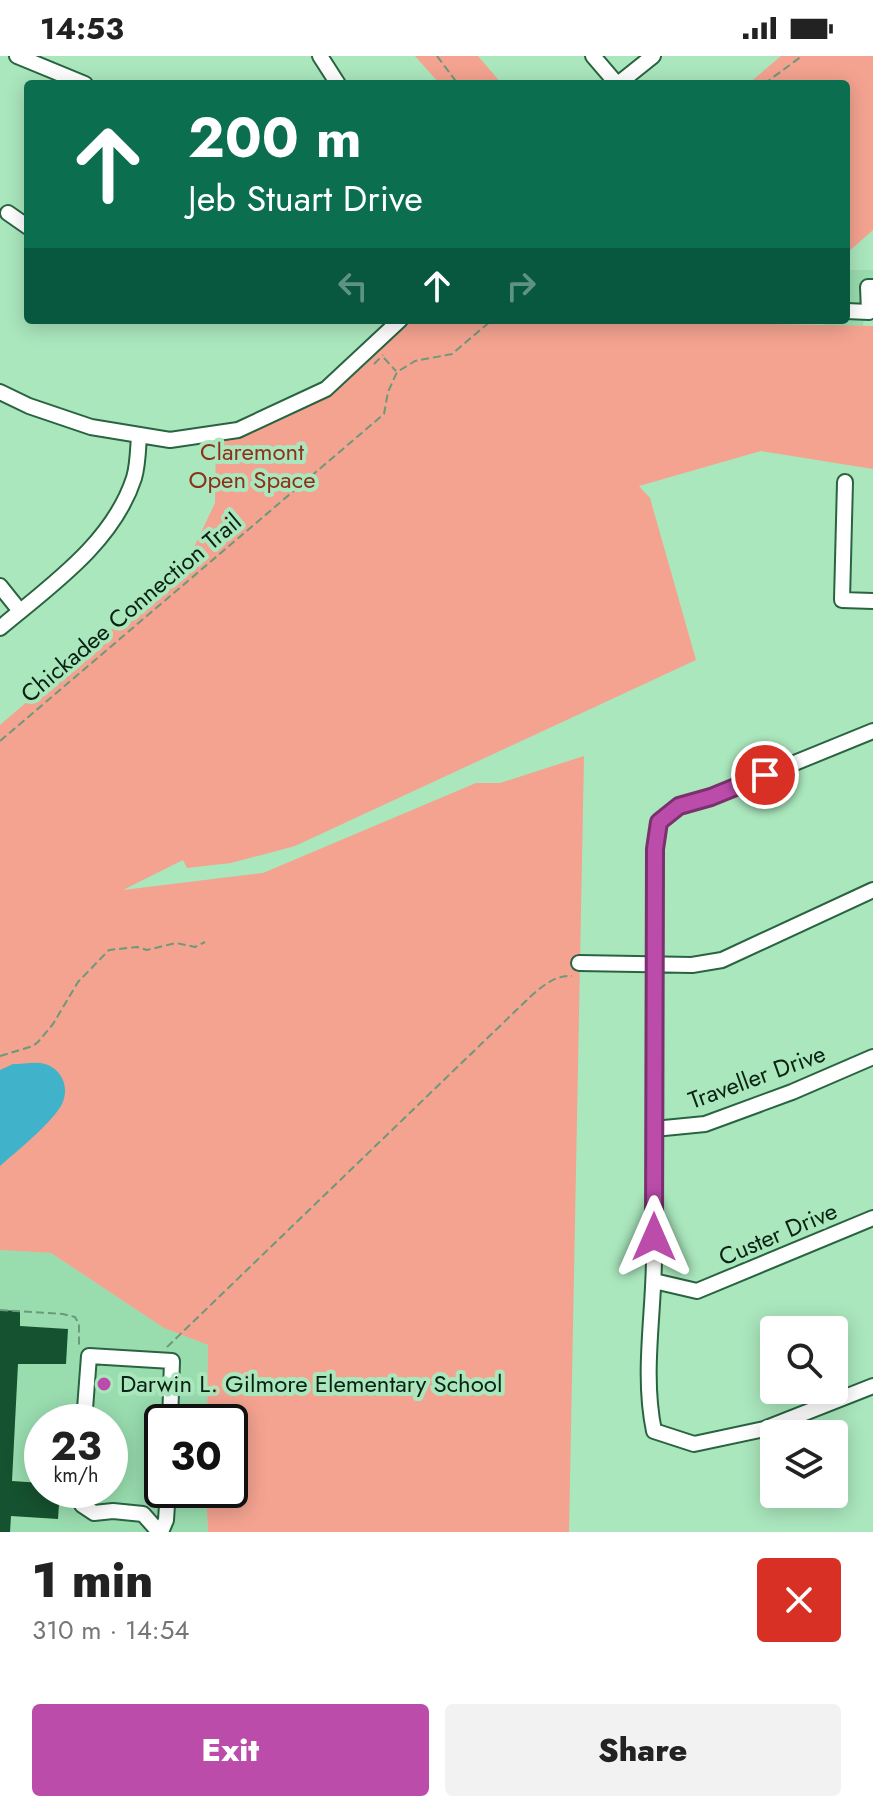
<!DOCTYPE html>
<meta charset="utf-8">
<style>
:root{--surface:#fff;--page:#f2f2f2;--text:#222;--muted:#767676;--accent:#bb4caa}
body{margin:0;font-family:Jost,sans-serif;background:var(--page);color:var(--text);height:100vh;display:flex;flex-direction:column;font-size:30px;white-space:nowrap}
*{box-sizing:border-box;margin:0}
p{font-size:26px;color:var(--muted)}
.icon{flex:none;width:44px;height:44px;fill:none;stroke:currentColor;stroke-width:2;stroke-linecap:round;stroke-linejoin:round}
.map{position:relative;height:1476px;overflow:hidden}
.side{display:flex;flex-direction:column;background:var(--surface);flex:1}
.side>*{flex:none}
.banner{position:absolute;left:24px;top:24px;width:826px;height:244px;border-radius:8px;box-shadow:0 4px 20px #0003;background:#0b6e4f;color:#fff;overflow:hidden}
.controls{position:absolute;left:760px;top:1260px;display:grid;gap:16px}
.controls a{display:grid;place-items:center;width:88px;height:88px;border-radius:8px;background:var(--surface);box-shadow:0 4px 20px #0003;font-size:40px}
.speed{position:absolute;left:24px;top:1348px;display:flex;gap:16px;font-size:40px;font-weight:700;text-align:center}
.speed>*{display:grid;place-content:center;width:104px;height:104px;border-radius:50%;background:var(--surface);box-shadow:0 4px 20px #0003;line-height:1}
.speed small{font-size:20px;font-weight:400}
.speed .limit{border:4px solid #111;border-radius:12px;background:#fff;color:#111}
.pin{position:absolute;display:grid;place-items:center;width:68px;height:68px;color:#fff;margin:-34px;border:4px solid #fff;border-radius:50%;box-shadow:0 2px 8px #0007}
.me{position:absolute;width:88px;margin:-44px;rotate:0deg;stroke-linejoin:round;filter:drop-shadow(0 0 6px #0008)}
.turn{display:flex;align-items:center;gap:28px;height:168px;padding:0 32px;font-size:36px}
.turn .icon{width:104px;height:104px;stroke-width:2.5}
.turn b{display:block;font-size:56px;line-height:68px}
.lanes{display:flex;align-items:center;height:76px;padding:0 32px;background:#0003;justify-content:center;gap:40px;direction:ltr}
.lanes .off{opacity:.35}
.round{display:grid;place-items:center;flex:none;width:84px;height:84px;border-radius:8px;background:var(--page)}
.head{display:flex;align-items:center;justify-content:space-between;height:136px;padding:0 32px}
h1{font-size:48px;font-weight:800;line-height:60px}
.primary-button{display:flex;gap:16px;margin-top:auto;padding:16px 32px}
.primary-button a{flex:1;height:92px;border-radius:8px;background:var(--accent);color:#fff;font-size:32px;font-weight:800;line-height:92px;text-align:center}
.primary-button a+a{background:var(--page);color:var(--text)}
.status{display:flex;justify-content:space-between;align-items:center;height:56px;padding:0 40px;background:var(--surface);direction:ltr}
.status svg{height:22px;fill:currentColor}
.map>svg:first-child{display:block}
.built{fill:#99ddaf;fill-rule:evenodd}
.green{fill:#f4a390}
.water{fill:#40b3cb}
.building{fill:#15522f}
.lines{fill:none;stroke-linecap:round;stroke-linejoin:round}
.minor-casing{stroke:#296440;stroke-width:18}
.path{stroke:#6b997a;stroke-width:2;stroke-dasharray:8 4;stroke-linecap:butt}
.minor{stroke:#fff;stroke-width:14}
.route-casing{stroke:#7a316e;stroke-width:20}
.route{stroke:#bb4caa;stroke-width:14}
.poi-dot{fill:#bb4caa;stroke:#aae7bd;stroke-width:3}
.labels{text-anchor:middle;stroke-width:8;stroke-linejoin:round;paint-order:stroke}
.park-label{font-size:24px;fill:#8d301c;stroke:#aae7bd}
.street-label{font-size:24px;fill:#0a2213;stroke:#aae7bd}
.poi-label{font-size:24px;fill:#0a2213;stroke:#aae7bd;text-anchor:start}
</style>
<div class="status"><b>14:53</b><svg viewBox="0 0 49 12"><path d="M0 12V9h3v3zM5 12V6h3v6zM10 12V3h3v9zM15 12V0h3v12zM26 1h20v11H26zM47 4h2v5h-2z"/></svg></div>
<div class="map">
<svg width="873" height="1476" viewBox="0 0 873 1476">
<rect width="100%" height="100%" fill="#aae7bd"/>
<!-- built -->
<path class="built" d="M846 214H873V260L864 261 863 271 824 272V264H846Z
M0 1194 51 1197 164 1272 208 1289 207 1366H162V1434H206L208 1476H0ZM42 1366H110V1434H42Z"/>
<!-- green -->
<path class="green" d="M415 0H478L502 28H440Z
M781 0H873V174L846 198V28H748Z
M407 264H773L769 268 873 270V413L761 395 639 430 650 442 696 604 295 790 231 807 187 812 183 804 123 834 263 817 476 727H500L584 700 569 1476H208L206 1434H230V1366H207L208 1289 164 1272 51 1197 0 1194V669L185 510 215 447 216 383C236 377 257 374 276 366 328 345 372 307 407 264Z"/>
<!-- water -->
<path class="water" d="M13 1008C23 1008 36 1005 45 1008 62 1013 70 1032 62 1048 53 1066 16 1096 0 1110V1014Z"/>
<!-- building -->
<path class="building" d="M0 1254 20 1255V1270L68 1273 66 1308H18L12 1425 42 1427V1434H60L58 1463 11 1460 10 1476H0Z"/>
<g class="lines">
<!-- minor casing -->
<g class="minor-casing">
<path id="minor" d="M17 0 85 28
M320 0 338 28
M593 0 617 28
M618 28 653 0
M8 157 28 171
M846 255 869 256 868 231H873
M0 336 29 350 91 371 170 384 238 374 326 333 400 264
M845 426 842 544 873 545
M0 530 20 555
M0 572C50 530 113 487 134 422 138 409 138 393 139 379
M873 675 711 741 679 750 659 766 655 793C655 928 654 1064 654 1200 654 1258 642 1318 654 1375L694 1388 764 1373 873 1330
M579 907 692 909 722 904 873 834
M654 1073 705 1068 792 1036 873 1001
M654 1225 697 1235 873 1162
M84 1366 89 1300 172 1305 170 1366
M78 1434 82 1449 94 1457 113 1455 143 1458 159 1476
M161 1476 166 1464 168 1434"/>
</g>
<!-- path -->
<path class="path" d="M437 0 458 28
M764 28 802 0
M384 302 396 315
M374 308 383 299
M0 685 384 358 388 336 397 316 415 305 452 298 492 264
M0 1000 33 990 38 986 53 968 78 926 109 894 137 891 147 894 176 887 195 891 205 886
M0 1254 63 1258 75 1261 79 1268V1291
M167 1291 531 940C544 929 555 919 572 920"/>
<!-- minor -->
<use href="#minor" class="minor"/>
</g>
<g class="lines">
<!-- route casing -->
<g class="route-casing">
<path id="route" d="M654 1181 655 793 659 766 679 750 711 741 765 719"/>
</g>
<!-- route -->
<use href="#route" class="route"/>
</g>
<!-- markers -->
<circle class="poi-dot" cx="104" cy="1328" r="8"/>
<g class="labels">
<!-- park labels -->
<g class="park-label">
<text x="252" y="404">Claremont<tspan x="252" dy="28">Open Space</tspan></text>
</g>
<!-- street labels -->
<g class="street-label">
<text transform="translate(131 552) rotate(-40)" y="8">Chickadee Connection Trail</text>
<text transform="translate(757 1021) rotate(-20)" y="8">Traveller Drive</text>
<text transform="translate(778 1178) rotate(-23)" y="8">Custer Drive</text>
</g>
<!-- poi labels -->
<g class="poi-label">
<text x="120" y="1336">Darwin L. Gilmore Elementary School</text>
</g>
</g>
</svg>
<div class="controls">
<a><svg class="icon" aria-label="search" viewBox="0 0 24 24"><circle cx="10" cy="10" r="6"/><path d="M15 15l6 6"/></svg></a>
<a><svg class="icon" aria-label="layers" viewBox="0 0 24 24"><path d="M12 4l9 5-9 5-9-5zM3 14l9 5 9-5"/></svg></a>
</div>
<div class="speed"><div>23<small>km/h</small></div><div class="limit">30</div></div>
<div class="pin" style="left:765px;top:719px;background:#d93025"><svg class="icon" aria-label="arrive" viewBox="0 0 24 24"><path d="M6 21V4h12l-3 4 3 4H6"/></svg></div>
<svg class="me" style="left:654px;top:1181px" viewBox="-20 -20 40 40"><path d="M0-17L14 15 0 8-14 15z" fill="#bb4caa" stroke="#fff" stroke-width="4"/></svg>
<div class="banner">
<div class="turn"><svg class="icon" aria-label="ahead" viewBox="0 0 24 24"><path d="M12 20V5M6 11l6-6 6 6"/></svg><div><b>200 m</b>Jeb Stuart Drive</div></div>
<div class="lanes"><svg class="icon off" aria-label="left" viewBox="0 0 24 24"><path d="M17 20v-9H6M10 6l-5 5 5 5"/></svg><svg class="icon" aria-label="ahead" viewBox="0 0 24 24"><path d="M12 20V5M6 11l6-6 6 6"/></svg><svg class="icon off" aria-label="right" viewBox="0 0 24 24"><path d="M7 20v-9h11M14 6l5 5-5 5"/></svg></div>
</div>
</div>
<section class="side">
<div class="head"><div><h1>1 min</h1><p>310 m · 14:54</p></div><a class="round" style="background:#d93025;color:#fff"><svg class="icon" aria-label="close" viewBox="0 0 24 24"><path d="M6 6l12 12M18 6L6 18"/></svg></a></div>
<div class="primary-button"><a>Exit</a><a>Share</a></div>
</section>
